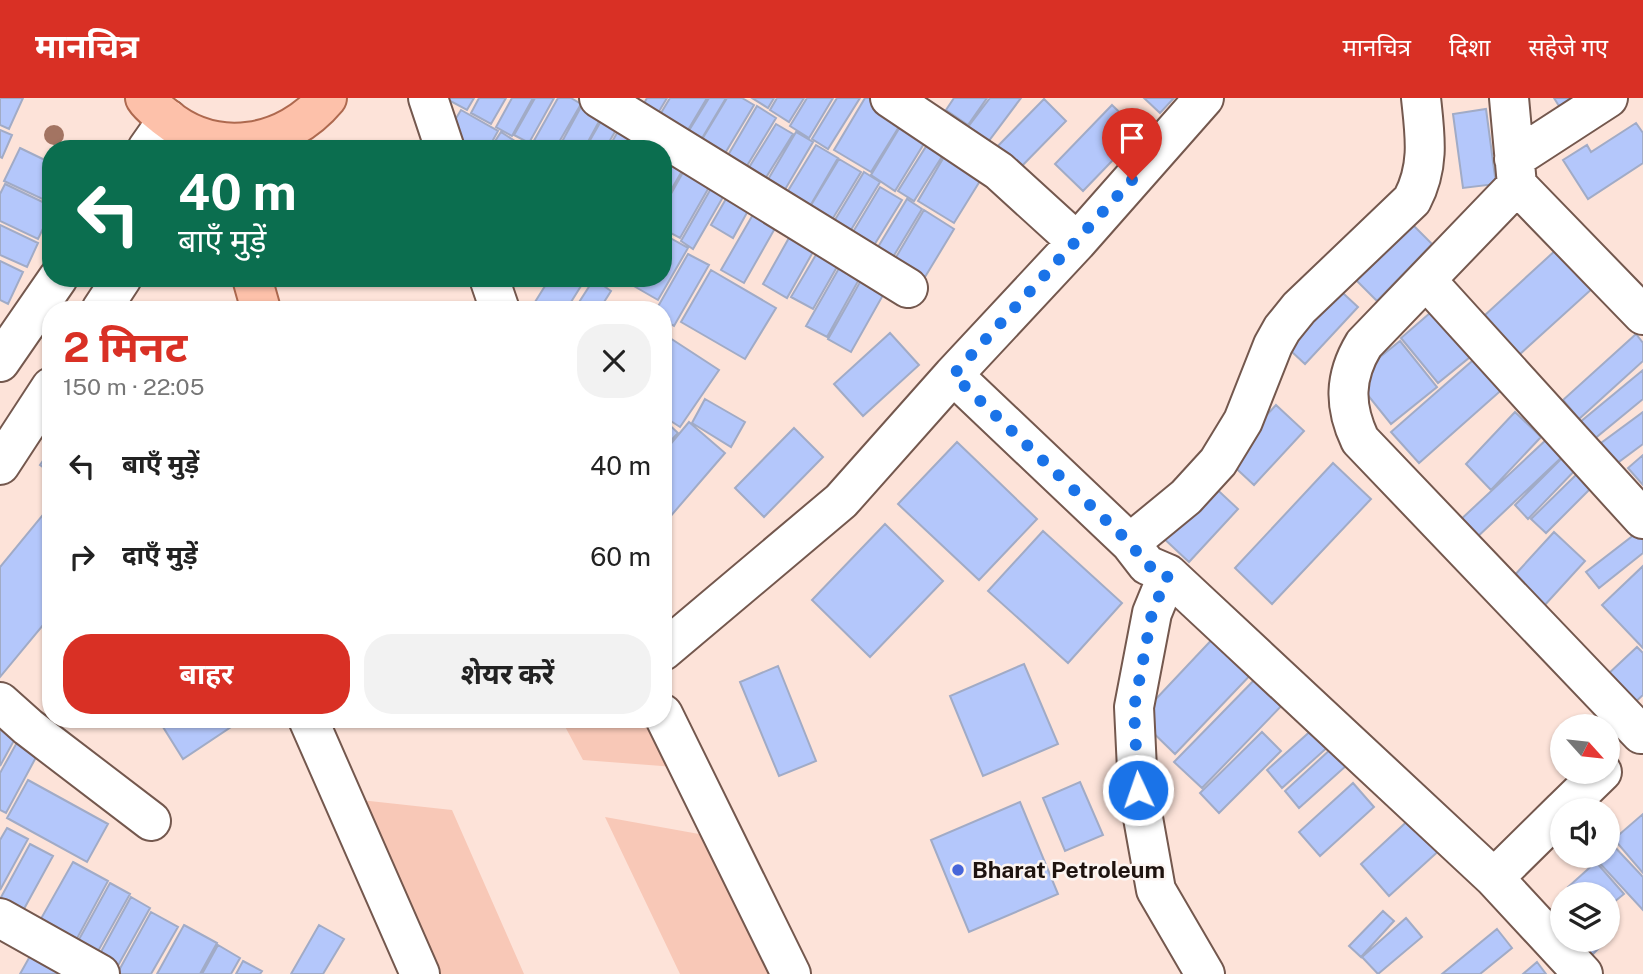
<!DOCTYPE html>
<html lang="hi">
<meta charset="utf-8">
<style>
:root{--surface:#fff;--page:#f2f2f2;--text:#222;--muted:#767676;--accent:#d93025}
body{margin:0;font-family:"Public Sans","Noto Sans Devanagari",sans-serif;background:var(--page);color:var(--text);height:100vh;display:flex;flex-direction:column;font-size:26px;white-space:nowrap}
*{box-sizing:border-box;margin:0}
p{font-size:23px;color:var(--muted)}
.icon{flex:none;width:38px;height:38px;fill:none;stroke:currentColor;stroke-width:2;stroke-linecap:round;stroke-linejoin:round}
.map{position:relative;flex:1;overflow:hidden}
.panel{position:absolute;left:42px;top:203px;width:630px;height:427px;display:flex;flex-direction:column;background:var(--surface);border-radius:28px;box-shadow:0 2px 5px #0004}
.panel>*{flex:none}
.top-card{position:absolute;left:42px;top:42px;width:630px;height:147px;border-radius:28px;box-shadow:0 2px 5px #0004;background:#0b6e4f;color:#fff;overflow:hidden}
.needle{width:46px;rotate:117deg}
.controls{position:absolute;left:1550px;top:616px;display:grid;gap:14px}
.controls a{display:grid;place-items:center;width:70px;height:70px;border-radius:50%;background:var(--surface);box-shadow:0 2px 5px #0004;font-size:35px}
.pin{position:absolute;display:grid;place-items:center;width:60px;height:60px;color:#fff;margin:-72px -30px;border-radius:50% 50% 50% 0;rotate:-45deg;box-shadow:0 0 7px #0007}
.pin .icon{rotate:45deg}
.me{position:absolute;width:77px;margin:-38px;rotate:357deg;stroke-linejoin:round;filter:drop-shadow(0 0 5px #0008)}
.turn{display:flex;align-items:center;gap:24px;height:147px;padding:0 21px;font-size:32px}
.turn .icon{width:91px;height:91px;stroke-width:2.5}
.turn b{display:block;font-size:49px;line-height:60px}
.round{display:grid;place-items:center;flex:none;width:74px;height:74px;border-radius:28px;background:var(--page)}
.overview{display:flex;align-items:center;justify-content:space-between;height:119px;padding:0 21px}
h1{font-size:42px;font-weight:700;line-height:52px;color:var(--accent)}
.cta{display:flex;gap:14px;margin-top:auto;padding:14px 21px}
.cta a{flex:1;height:80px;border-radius:28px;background:var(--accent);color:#fff;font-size:28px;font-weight:700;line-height:80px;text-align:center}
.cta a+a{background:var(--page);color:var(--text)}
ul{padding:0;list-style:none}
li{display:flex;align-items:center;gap:21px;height:91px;padding:0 21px}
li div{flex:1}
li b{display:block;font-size:26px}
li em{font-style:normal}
header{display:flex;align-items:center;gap:42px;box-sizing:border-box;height:98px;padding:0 35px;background:var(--accent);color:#fff}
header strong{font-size:33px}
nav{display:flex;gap:38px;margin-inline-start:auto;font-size:24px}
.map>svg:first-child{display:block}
.green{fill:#f8c8b7}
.building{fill:#b4c7fb;stroke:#a1abc6;stroke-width:2}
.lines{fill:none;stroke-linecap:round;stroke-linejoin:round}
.minor-casing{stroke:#74584e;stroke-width:42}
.major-casing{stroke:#ae694f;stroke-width:42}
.minor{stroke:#fff;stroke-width:38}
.major{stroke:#fdc1aa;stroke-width:38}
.tree{fill:#a37462}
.route{stroke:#1a73e8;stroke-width:12;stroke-dasharray:0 21.6}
.poi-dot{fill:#4765d9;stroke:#fcf5f2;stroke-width:2.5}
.labels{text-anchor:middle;stroke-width:5;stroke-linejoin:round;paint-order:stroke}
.poi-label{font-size:23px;font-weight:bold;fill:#1e130f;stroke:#fcf5f2;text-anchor:start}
</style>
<header>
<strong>मानचित्र</strong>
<nav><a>मानचित्र</a><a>दिशा</a><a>सहेजे गए</a></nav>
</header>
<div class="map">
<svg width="1643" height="876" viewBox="0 0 1643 876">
<rect width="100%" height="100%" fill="#fde3d9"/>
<!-- green -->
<path class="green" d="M561 621H652L675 669 583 662Z
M342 700 452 712 524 876H420Z
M605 719 699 736 771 876H680Z"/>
<!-- building -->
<path class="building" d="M0 0H23L9 31 0 27Z
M445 0H474L467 12Z
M479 0H506L491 26 471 15Z
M512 0H533L512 38 496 29Z
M535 0H554L529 45 514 37Z
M558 0H571L581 6 555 51H536L531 48Z
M647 0H667L658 15 643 7Z
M670 0H707L685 37 658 20Z
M709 0H726L698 47 685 39Z
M727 0H742L754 7 721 62 698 48Z
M752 0H774L768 10Z
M777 0H804L789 24 770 12Z
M807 0H833L809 40 790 28Z
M837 0H860L828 51 812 41Z
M865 0H874L905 19 871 74 834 52Z
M954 0H987L968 27 946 12Z
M990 0H1021L988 44 968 29Z
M1144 0H1174L1160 15Z
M1554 0H1590L1564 16Z
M1044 1 1066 23 1014 76 992 54Z
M582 7 602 18 584 51H558Z
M1112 7 1140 34 1083 93 1055 66Z
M757 8 776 20 742 76 724 64Z
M1486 11 1496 86 1463 90 1453 16Z
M461 12 498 33 488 51H470L446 37Z
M605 16 620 25 605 51H585Z
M903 24 928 39 895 93 871 77Z
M1636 25 1643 35V65L1588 101 1563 62 1587 47 1591 54Z
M776 26 793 36 762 86 745 76Z
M621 28 638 38 631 51H608Z
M0 32 12 37 2 60 0 59Z
M501 34 521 47 519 51H490Z
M796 34 813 44 780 100 763 90Z
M932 39 948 49 914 103 898 93Z
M816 47 838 60 806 115 783 101Z
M951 47 988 70 954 125 918 103Z
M20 50 51 65V105L4 83Z
M667 55 686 66 663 106V63Z
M839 61 861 74 827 130 805 117Z
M686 69 712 84 680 140 663 131V110Z
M864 74 880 84 843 145 827 135Z
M717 80 730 87 693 151 681 143Z
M5 86 51 108V114L38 141 0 123V96Z
M880 89 902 102 868 157 847 144Z
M727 99 749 111 733 140 711 127Z
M907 101 922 111 887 169 872 159Z
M924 112 954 131 922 184 892 166Z
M755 113 778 125 744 185 721 172Z
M1405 119 1432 146 1377 203 1350 176Z
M0 127 38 145 27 169 0 157Z
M794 131 818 145 787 200 763 186Z
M663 136 688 150 658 202 632 187 636 180H663Z
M1558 150 1594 189 1520 256 1485 217Z
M817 155 838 167 813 211 791 199Z
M688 156 709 167 674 228 663 222V212H656Z
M0 163 23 174 8 206 0 202Z
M842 165 862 176 827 239 806 228Z
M711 172 776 210 745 261 681 224Z
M864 177 887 190 851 254 828 241Z
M550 180H586L566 212H530Z
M594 181 611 193 599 212H574Z
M1331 184 1358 209 1305 266 1278 241Z
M1437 209 1475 255 1438 285 1401 240Z
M890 235 919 267 863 318 834 286Z
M1636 236 1643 245V263L1579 321 1563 302Z
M670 240 719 272 680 329 663 318V250Z
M1400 243 1437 289 1391 326 1354 280Z
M1479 257 1506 288 1419 365 1391 334Z
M1643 272V301L1593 342 1579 325Z
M705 301 745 324 731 349 692 325Z
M1276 307 1304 333 1254 387 1226 361Z
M1515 314 1541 339 1491 392 1466 366Z
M1643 314V346L1616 366 1601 345Z
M663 321 678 335 663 351Z
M689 324 725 355 663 427V355Z
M794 330 823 359 764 419 735 390Z
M1547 341 1563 358 1474 442 1457 425Z
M957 344 1037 421 979 482 898 406Z
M51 351V375L40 367Z
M1568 354 1581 366 1528 421 1515 407Z
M1643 357V387L1628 370Z
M1333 365 1371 401 1272 506 1235 470Z
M1579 374 1593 388 1546 435 1531 421Z
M1209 384 1238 411 1189 464 1159 436Z
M51 407V524L48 521 0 579V469Z
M885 426 943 483 870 559 812 502Z
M1043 433 1122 505 1068 565 988 493Z
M1639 433 1643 439V455L1599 490 1586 474Z
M1554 434 1585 463 1543 509 1512 480Z
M1643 468V550L1602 507Z
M1220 533 1258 569 1175 656 1138 620Z
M1637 549 1643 555V597L1633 606 1607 577Z
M1024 566 1058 646 983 678 950 598Z
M778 568 816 663 779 678 740 584Z
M1262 574 1289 600 1202 690 1174 664Z
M158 621H243L183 661Z
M0 628 17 637 0 668Z
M1314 630 1330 647 1282 690 1267 672Z
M1262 634 1281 653 1219 715 1200 695Z
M20 639 41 650 6 715 0 712V675Z
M1332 650 1347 667 1299 710 1285 693Z
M28 682 108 726 87 764 7 720Z
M1080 684 1103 737 1065 753 1043 700Z
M1353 685 1374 709 1320 758 1299 734Z
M1020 704 1058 796 969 834 931 742Z
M1643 716V775L1614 741Z
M1414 717 1443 749 1389 798 1361 766Z
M7 730 28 741 0 792V742Z
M1611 745 1643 779V812L1595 760 1608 758V748Z
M30 746 53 758 19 820 0 809V801Z
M73 764 108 783 74 846 38 826Z
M1596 764 1624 796 1608 809V796H1574L1568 789Z
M110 785 130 796 97 855 77 845Z
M131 799 150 810 115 873 96 863Z
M1563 807V836L1548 820Z
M1383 813 1394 823 1361 859 1349 848Z
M151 814 178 829 151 876H117Z
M1406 820 1422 839 1378 876 1362 859Z
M184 827 217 845 200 876H157Z
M319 827 344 841 323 876H291Z
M1497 831 1512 850 1480 876H1442Z
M1568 842H1601L1604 845 1587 862Z
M218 847 240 860 231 876H202Z
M34 851 80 876H20Z
M243 863 262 873 260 876H236Z
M1537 864 1546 876H1523Z"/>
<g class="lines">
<!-- minor casing -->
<g class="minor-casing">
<path id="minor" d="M428 0 445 51
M599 0 908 190
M890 0 999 73 1077 144
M1204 0 1077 144 953 277 1130 445 1147 467 1168 476 1152 515 1134 609 1138 692 1156 792 1205 876
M1509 0 1517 87 1643 217
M147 51 168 21
M1514 61 1608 0
M1517 87 1364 246C1344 279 1344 308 1360 342L1641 636
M489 180 500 212
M1426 182 1643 421
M101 212 122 180
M0 264 58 180
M0 367 51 289
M1130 445 1186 399 1218 364 1243 323 1273 247 1282 231 1299 210 1412 102C1430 68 1425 37 1421 0
M1168 476 1494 780 1583 876
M663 553 841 403 953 277
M0 604 28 629 151 723
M663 616 791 876
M308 621 420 876
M1563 712 1602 674
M1494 780 1563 712
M0 820 100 876"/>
</g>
<!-- major casing -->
<g class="major-casing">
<path id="major" d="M145 0C150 8 158 13 165 19 216 61 286 49 327 0
M252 180 261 212"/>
</g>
<!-- minor -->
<use href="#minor" class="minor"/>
<!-- major -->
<use href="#major" class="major"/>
</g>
<!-- trees -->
<circle class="tree" cx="54" cy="37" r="10"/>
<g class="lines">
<!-- route -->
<path class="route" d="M1132 82 953 277 1130 445 1147 467 1168 477 1152 515 1134 610 1138 692"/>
</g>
<!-- markers -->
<circle class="poi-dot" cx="958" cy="772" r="7"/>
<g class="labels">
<!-- poi labels -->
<g class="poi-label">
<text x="972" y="780">Bharat Petroleum</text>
</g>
</g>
</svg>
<div class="controls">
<a><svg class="needle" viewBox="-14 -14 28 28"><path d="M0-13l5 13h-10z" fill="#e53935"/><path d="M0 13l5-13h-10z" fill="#767676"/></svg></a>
<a><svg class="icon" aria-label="sound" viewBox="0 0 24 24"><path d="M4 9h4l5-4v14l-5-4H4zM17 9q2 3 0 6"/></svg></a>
<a><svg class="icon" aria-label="layers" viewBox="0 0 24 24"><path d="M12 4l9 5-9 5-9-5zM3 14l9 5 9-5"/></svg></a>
</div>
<div class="pin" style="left:1132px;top:82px;background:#d93025"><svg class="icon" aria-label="arrive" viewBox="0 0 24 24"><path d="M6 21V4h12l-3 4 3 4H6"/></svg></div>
<svg class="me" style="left:1138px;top:692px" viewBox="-20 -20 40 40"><circle r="17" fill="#1a73e8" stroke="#fff" stroke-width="3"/><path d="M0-11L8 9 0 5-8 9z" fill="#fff"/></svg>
<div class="top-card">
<div class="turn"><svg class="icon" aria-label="left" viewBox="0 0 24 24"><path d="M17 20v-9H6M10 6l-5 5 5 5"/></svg><div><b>40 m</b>बाएँ मुड़ें</div></div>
</div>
<section class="panel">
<div class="overview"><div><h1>2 मिनट</h1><p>150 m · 22:05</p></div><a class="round"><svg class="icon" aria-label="close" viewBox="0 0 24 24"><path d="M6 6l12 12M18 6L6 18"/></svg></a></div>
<ul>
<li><svg class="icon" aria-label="left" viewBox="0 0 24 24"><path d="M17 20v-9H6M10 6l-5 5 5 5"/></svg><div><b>बाएँ मुड़ें</b></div><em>40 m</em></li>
<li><svg class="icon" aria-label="right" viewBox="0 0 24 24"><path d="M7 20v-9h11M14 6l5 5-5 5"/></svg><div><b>दाएँ मुड़ें</b></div><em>60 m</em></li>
</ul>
<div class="cta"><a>बाहर</a><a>शेयर करें</a></div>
</section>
</div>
